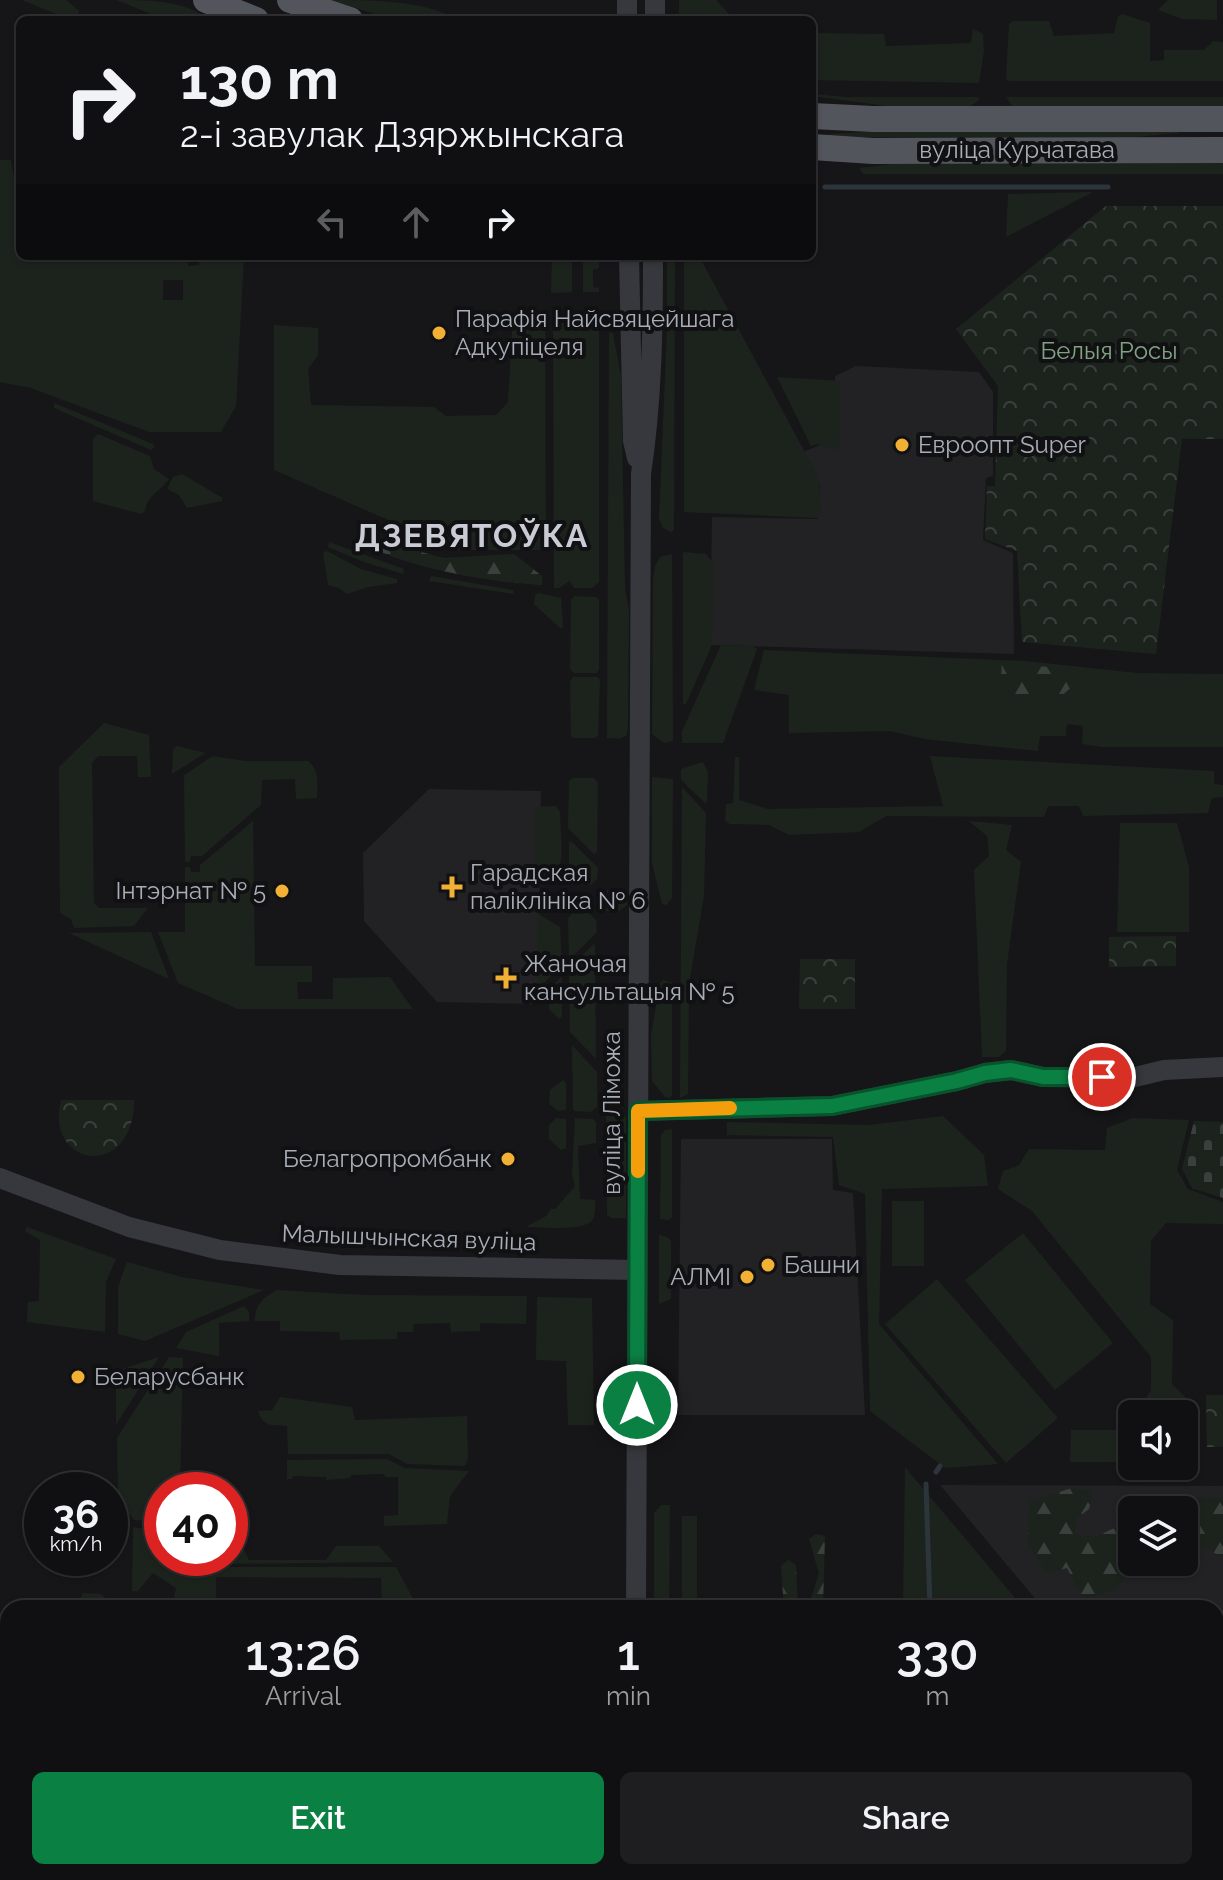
<!DOCTYPE html>
<meta charset="utf-8">
<style>
:root{--surface:#101012;--page:#1e1e20;--text:#f1f3f6;--muted:#9c9d9f;--line:#303032;--accent:#0b8043}
body{margin:0;font-family:Raleway,sans-serif;background:var(--page);color:var(--text);height:100vh;display:flex;flex-direction:column;font-size:30px;white-space:nowrap}
*{box-sizing:border-box;margin:0}
p{font-size:26px;color:var(--muted)}
.icon{flex:none;width:44px;height:44px;fill:none;stroke:currentColor;stroke-width:2;stroke-linecap:round;stroke-linejoin:round}
.map{position:relative;flex:1;overflow:hidden}
.details{position:absolute;left:0px;top:1600px;width:1224px;height:280px;display:flex;flex-direction:column;background:var(--surface);border-radius:24px 24px 0 0;box-shadow:0 2px 6px #0004,0 0 0 2px var(--line)}
.details>*{flex:none}
.hud{position:absolute;left:16px;top:16px;width:800px;height:244px;border-radius:12px;box-shadow:0 2px 6px #0004,0 0 0 2px var(--line);background:#101012;color:var(--text);overflow:hidden}
.buttons{position:absolute;left:1118px;top:1400px;display:grid;gap:16px}
.buttons a{display:grid;place-items:center;width:80px;height:80px;border-radius:12px;background:var(--surface);box-shadow:0 2px 6px #0004,0 0 0 2px var(--line);font-size:40px}
.speed{position:absolute;left:24px;top:1472px;display:flex;gap:16px;font-size:40px;font-weight:700;text-align:center}
.speed>*{display:grid;place-content:center;width:104px;height:104px;border-radius:50%;background:var(--surface);box-shadow:0 2px 6px #0004,0 0 0 2px var(--line);line-height:1}
.speed small{font-size:20px;font-weight:400}
.speed .limit{border:12px solid #d22;background:#fff;color:#111}
.pin{position:absolute;display:grid;place-items:center;width:68px;height:68px;color:#fff;margin:-34px;border:4px solid #fff;border-radius:50%;box-shadow:0 2px 8px #0007}
.me{position:absolute;width:88px;margin:-44px;rotate:0deg;stroke-linejoin:round;filter:drop-shadow(0 0 6px #0008)}
.turn{display:flex;align-items:center;gap:28px;height:168px;padding:0 32px;font-size:36px}
.turn .icon{width:104px;height:104px;stroke-width:2.5}
.turn b{display:block;font-size:56px;line-height:68px}
.lanes{display:flex;align-items:center;height:76px;padding:0 32px;background:#0003;justify-content:center;gap:40px;direction:ltr}
.lanes .off{opacity:.35}
.eta{display:flex;justify-content:space-evenly;align-items:center;height:136px;text-align:center}
.eta b{font-size:48px;font-weight:600;line-height:56px}
.button{display:flex;gap:16px;margin-top:auto;padding:16px 32px}
.button a{flex:1;height:92px;border-radius:12px;background:var(--accent);color:#fff;font-size:32px;font-weight:600;line-height:92px;text-align:center}
.button a+a{background:var(--page);color:var(--text)}
.map>svg:first-child{display:block}
.built{fill:#222225;fill-rule:evenodd}
.grass{fill:#1c231d;fill-rule:evenodd}
.forest{fill:url(#forest-firs)}
.cemetery{fill:url(#cemetery-stones)}
.park{fill:url(#park-crowns)}
.lines{fill:none;stroke-linecap:round;stroke-linejoin:round}
.stream{stroke:#2c353c;stroke-width:5}
.minor{stroke:#37383d;stroke-width:20}
.major{stroke:#53555c;stroke-width:26}
.route-casing{stroke:#07532c;stroke-width:20}
.route{stroke:#0b8043;stroke-width:14}
.slow{stroke:#f59e0b;stroke-width:14}
.poi-dot{fill:#f2b134;stroke:#111113;stroke-width:3}
.labels{text-anchor:middle;stroke-width:8;stroke-linejoin:round;paint-order:stroke}
.street-label{font-size:24px;fill:#a8adb8;stroke:#111113}
.poi-label{font-size:24px;fill:#a8adb8;stroke:#111113;text-anchor:start}
.park-label{font-size:24px;fill:#7fa381;stroke:#111113}
.district-label{font-size:32px;font-weight:bold;letter-spacing:2px;fill:#c9ccd4;stroke:#111113}
</style>
<div class="map">
<svg width="1223" height="1880" viewBox="0 0 1223 1880">
<defs>
<pattern id="forest-firs" width="22" height="20" patternUnits="userSpaceOnUse" patternTransform="scale(2)"><rect width="22" height="20" fill="#1c231d"/><path d="M5 1l3.5 6h-7zM16 11l3.5 6h-7z" fill="#3a403c"/></pattern>
<pattern id="cemetery-stones" width="16" height="16" patternUnits="userSpaceOnUse" patternTransform="scale(2)"><rect width="16" height="16" fill="#1c231d"/><path d="M2 7V4a2 2 0 0 1 4 0v3zM10 15v-3a2 2 0 0 1 4 0v3z" fill="#3a403c"/></pattern>
<pattern id="park-crowns" width="20" height="18" patternUnits="userSpaceOnUse" patternTransform="scale(2)"><rect width="20" height="18" fill="#1c231d"/><path d="M2 6a3 3 0 1 1 6 0M12 15a3 3 0 1 1 6 0" fill="none" stroke="#3a403c"/></pattern>
</defs>
<rect width="100%" height="100%" fill="#161618"/>
<!-- built -->
<path class="built" d="M856 366 979 372 993 392V476L986 478 983 540 1013 553 1014 654 710 645 712 517 818 519 820 486 803 452 833 440 835 376Z
M429 789 541 791 538 1004 437 1002 364 921 363 853Z
M681 1139H832L833 1190 853 1193 865 1415H678Z
M940 1485 1223 1486V1875L1136 1874 1135 1872H1216V1608H1043ZM1132 1510H1184V1562H1132Z"/>
<!-- grass -->
<path class="grass" d="M22 0H66L79 11 78 16 56 14Z
M117 0C148 0 186 0 209 20H165Z
M331 0C367 0 429 0 456 20H393Z
M679 0H716L730 15 723 20H679Z
M1168 0H1217V20L1182 19 1158 10Z
M1122 14 1150 23V61L1164 60V50H1204L1213 41 1223 42V81H1009L1006 79 1009 24 1013 21H1049L1054 36 1114 33 1118 16Z
M973 29 983 34 984 51 979 83 812 80V33L884 34 886 46 971 43Z
M812 94 847 97H979V100L971 106H887L812 96Z
M1006 97H1223V106H1012Z
M1179 129V133L1113 139 831 137 829 134 900 130Z
M0 160H11L13 175H20V256H187L188 266 199 265 200 256H244L236 406 221 432H149L31 388 0 382ZM163 280H183V300H163Z
M908 162H1223V174H863L859 168Z
M1093 192 1006 237 1008 194Z
M552 256H572V292L551 293Z
M583 256H599V268L593 270V287L599 288V292H583Z
M667 256H675L674 530 671 532 663 528 659 519 667 327Z
M684 256H699L819 478 821 514 818 518 684 512Z
M553 314H597L599 318V582L592 588H574L570 581 559 588H554Z
M523 318 545 319 546 550H457L274 470V325L318 328V355L308 369 311 405 434 407 446 416 496 415 508 402 512 330 522 327Z
M609 333H613L621 376 625 589 629 610 628 723 627 735 620 739 607 738Z
M777 377 840 381 839 452 817 444 811 446Z
M54 403 153 444 155 447 151 450 54 408Z
M98 434 150 456 154 469 169 479C160 492 148 494 145 511L141 514 93 501V439Z
M182 474 223 498 222 501 187 508 179 495 167 489 173 477Z
M329 542 404 569 403 574 364 562 328 547Z
M327 551 361 569 397 579V583L368 587 347 594 339 588 328 585 323 553Z
M683 552 706 554 714 564 712 645 686 704H683Z
M672 554 673 741 664 743 652 734 653 580 655 566 660 557Z
M431 576 513 590 514 594 429 581Z
M538 593 561 598 563 627 561 629 534 604 535 595Z
M574 596 596 597 599 600V669L597 673H574L570 669 571 600Z
M721 645 753 646 757 649 723 743H682V731Z
M764 650 1026 661 1137 673 1223 674V747H1103L1082 744 1083 726 1067 724 1066 736H1040L1038 751 924 739 890 731 789 733V695L754 690Z
M573 677H597L600 680 598 735 595 738H573L571 735 570 682Z
M104 723 149 735 151 777H138L137 756H98L92 763 94 903 99 908H148L134 926 74 928 71 919 60 913 59 767Z
M177 746 205 753 172 774 173 750Z
M213 756 245 761H308C320 770 317 785 317 798L296 799 295 779 262 780 261 805 202 856H191L190 862H185L184 775Z
M930 756 1214 771V784L1223 785V797L1212 798 1208 813 1083 816 1079 806H1048L1044 817 886 816 859 832 789 835 769 825 730 824 725 821 726 804 733 803 735 757H739V800L768 809 943 806Z
M703 762 708 772 707 802 705 803 681 780V769Z
M652 777 673 779 672 898 666 905 662 904 652 863Z
M573 778H594L598 783 597 852 594 854 568 828 569 781Z
M682 787 706 813 704 896 689 984 688 1094 680 1098Z
M556 806 560 812C560 840 571 882 536 887L534 807Z
M253 821 255 966H312V982H297L298 999H333V978L390 977 413 1009H238L178 983 158 932H185V867H190L191 872H200V865Z
M969 821 1012 825 1006 850 1021 862 1007 964 1006 1051 999 1057H982L974 870 989 856 987 836Z
M1120 823H1177L1189 867V932H1117Z
M571 841 598 868 597 879 591 885H571L569 883V843Z
M607 890H622L627 897V905L619 911H606Z
M537 913 560 927 562 965 537 990Z
M589 913 596 920 597 932 572 957 569 956 568 918 572 914Z
M151 932 169 979 69 933Z
M595 943 596 1056 595 1058 570 1032 569 973 571 966Z
M560 978H562V1016L559 1019 549 1009 548 990Z
M663 980 672 983V1095L670 1098 665 1097 652 1081 651 1035 660 983Z
M572 1045 597 1072V1107L591 1112 575 1111 573 1109Z
M563 1080 566 1083V1110L558 1111 549 1104 550 1090Z
M606 1105H615L626 1118V1218H612L607 1215Z
M943 1116 984 1155 988 1186 882 1189 879 1324 998 1464 945 1468 870 1411 865 1194 839 1185 833 1137 727 1135V1122L869 1125Z
M556 1118 566 1119V1148L561 1150 549 1139V1125Z
M575 1118 593 1119 596 1122V1143L578 1146 580 1199 595 1200C595 1206 596 1213 593 1219 586 1232 541 1227 526 1227L546 1216 551 1209H555L575 1186 572 1175Z
M1133 1118 1189 1120 1177 1170 1188 1189 1223 1202V1224L1166 1223 1151 1241 1150 1304 1173 1320 1172 1384 1195 1407 1197 1436 1184 1453V1414H1136L1151 1390V1357L1032 1211 998 1189 1003 1171 1019 1165 1029 1149 1105 1150 1107 1128Z
M672 1129V1217L669 1220 660 1219 661 1135 665 1130Z
M892 1201H924V1266H892Z
M27 1227 116 1259 106 1282 105 1332 27 1322 28 1302 39 1301 40 1240 25 1231Z
M1023 1233 1113 1343 1055 1390 965 1280Z
M659 1235 667 1237 671 1241V1299L659 1304Z
M127 1262 182 1277 264 1290 145 1341 118 1334V1287Z
M937 1279 1058 1418 1006 1463 885 1324Z
M277 1290 363 1295 527 1296 526 1324 480 1323V1331L451 1332 450 1323 414 1324 413 1332H397V1339L340 1340 339 1332 280 1331V1321H255C255 1304 263 1298 277 1290Z
M537 1297 592 1298 594 1425H568L566 1361 536 1360Z
M244 1306 249 1312V1321L219 1323V1356L176 1348 186 1332Z
M159 1357 116 1425V1371Z
M169 1357 183 1358 180 1485 206 1486V1490H162V1522L134 1520 118 1500 117 1438Z
M280 1397 352 1407 355 1420 467 1416 468 1459 465 1466 407 1464 389 1454H288L287 1426C272 1425 263 1427 258 1411L272 1410Z
M1071 1430H1132V1462H1070Z
M387 1459 405 1468 469 1471 450 1496 447 1524 384 1526V1516L398 1515V1477H385L384 1474 351 1475 350 1478 326 1480V1477L293 1476 292 1479H287V1460Z
M905 1467 1021 1605 1017 1608H903Z
M661 1505H670L669 1608H654V1513Z
M682 1516H697V1608H682Z
M133 1527 162 1532V1558H230V1535L237 1536 249 1560H326L336 1546H379L393 1562 224 1564 223 1567H396L418 1608H382L381 1578 216 1577V1608H172L176 1588 153 1573 138 1591H132Z
M83 1593 101 1594 116 1608H75Z"/>
<!-- forest -->
<path class="forest" d="M384 539 402 547 444 558 514 554 542 576V585C489 582 411 569 364 544L367 540Z
M1002 662 1066 669 1077 682 1054 703 1013 701 1001 677Z
M1072 1488 1093 1490 1089 1509 1077 1518 1075 1535 1097 1536 1132 1520 1133 1572 1114 1591 1083 1599 1067 1568 1046 1574 1028 1543 1029 1502Z
M1133 1495 1223 1498V1557L1199 1546 1184 1547V1510H1163L1162 1507 1139 1501Z
M816 1534 825 1536 823 1608H810L809 1605 819 1573 809 1539Z
M178 1558H201L203 1572 197 1608H186L185 1605 176 1579Z
M788 1560 796 1565 798 1608H784L781 1566Z"/>
<!-- cemetery -->
<path class="cemetery" d="M1194 1121 1223 1122V1198L1192 1188 1182 1169Z"/>
<!-- park -->
<path class="park" d="M1106 206H1223V439H1182L1156 654 1022 642 1017 551 985 539 987 486H995L998 386 956 329Z
M1176 936V966L1109 967V937Z
M800 959H855V1009H799Z
M61 1100H134C134 1181 44 1168 61 1100Z
M1206 1395H1223V1447H1207Z"/>
<g class="lines">
<!-- stream -->
<path class="stream" d="M825 187H1108
M936 1472 940 1466
M926 1484 930 1608"/>
<!-- minor -->
<path class="minor" d="M655 0V20
M627 20V0
M629 256 633 441 637 458
M638 1111 832 1106 957 1081 985 1073 1011 1070 1043 1077 1131 1078 1164 1070 1223 1067
M0 1178 129 1227 220 1250 340 1265 637 1270
M636 1608 641 474C652 402 653 329 653 256
M637 1872V1880"/>
<!-- major -->
<path class="major" d="M206 0 256 20
M290 0 350 20
M812 116 873 119H1223
M812 147 873 151 1223 150"/>
</g>
<g class="lines">
<!-- route casing -->
<g class="route-casing">
<path id="route" d="M637 1405 638 1111 832 1106 957 1081 985 1073 1011 1070 1043 1077H1102"/>
</g>
<!-- route -->
<use href="#route" class="route"/>
<!-- slow -->
<path class="slow" d="M638 1171V1111L730 1108"/>
</g>
<!-- markers -->
<g class="poi-dot">
<circle cx="439" cy="333" r="8"/>
<circle cx="902" cy="445" r="8"/>
<path d="M448 875h8v8h8v8h-8v8h-8v-8h-8v-8h8z"/>
<circle cx="282" cy="891" r="8"/>
<path d="M502 966h8v8h8v8h-8v8h-8v-8h-8v-8h8z"/>
<circle cx="508" cy="1159" r="8"/>
<circle cx="768" cy="1265" r="8"/>
<circle cx="747" cy="1277" r="8"/>
<circle cx="78" cy="1377" r="8"/>
</g>
<g class="labels">
<!-- street labels -->
<g class="street-label">
<text x="1017" y="158">вуліца Курчатава</text>
<text transform="translate(612 1113) rotate(-90)" y="8">вуліца Ліможа</text>
<text transform="translate(409 1238) rotate(2)" y="8">Малышчынская вуліца</text>
</g>
<!-- poi labels -->
<g class="poi-label">
<text x="455" y="327">Парафія Найсвяцейшага<tspan x="455" dy="28">Адкупіцеля</tspan></text>
<text x="918" y="453">Евроопт Super</text>
<text x="470" y="881">Гарадская<tspan x="470" dy="28">паліклініка № 6</tspan></text>
<text x="266" y="899" text-anchor="end">Інтэрнат № 5</text>
<text x="524" y="972">Жаночая<tspan x="524" dy="28">кансультацыя № 5</tspan></text>
<text x="492" y="1167" text-anchor="end">Белагропромбанк</text>
<text x="784" y="1273">Башни</text>
<text x="731" y="1285" text-anchor="end">АЛМІ</text>
<text x="94" y="1385">Беларусбанк</text>
</g>
<!-- park labels -->
<g class="park-label">
<text x="1109" y="359">Белыя Росы</text>
</g>
<!-- district labels -->
<g class="district-label">
<text x="472" y="547">ДЗЕВЯТОЎКА</text>
</g>
</g>
</svg>
<div class="buttons">
<a><svg class="icon" aria-label="sound" viewBox="0 0 24 24"><path d="M4 9h4l5-4v14l-5-4H4zM17 9q2 3 0 6"/></svg></a>
<a><svg class="icon" aria-label="layers" viewBox="0 0 24 24"><path d="M12 4l9 5-9 5-9-5zM3 14l9 5 9-5"/></svg></a>
</div>
<div class="speed"><div>36<small>km/h</small></div><div class="limit">40</div></div>
<div class="pin" style="left:1102px;top:1077px;background:#d93025"><svg class="icon" aria-label="arrive" viewBox="0 0 24 24"><path d="M6 21V4h12l-3 4 3 4H6"/></svg></div>
<svg class="me" style="left:637px;top:1405px" viewBox="-20 -20 40 40"><circle r="17" fill="#0b8043" stroke="#fff" stroke-width="3"/><path d="M0-11L8 9 0 5-8 9z" fill="#fff"/></svg>
<div class="hud">
<div class="turn"><svg class="icon" aria-label="right" viewBox="0 0 24 24"><path d="M7 20v-9h11M14 6l5 5-5 5"/></svg><div><b>130 m</b>2-і завулак Дзяржынскага</div></div>
<div class="lanes"><svg class="icon off" aria-label="left" viewBox="0 0 24 24"><path d="M17 20v-9H6M10 6l-5 5 5 5"/></svg><svg class="icon off" aria-label="ahead" viewBox="0 0 24 24"><path d="M12 20V5M6 11l6-6 6 6"/></svg><svg class="icon" aria-label="right" viewBox="0 0 24 24"><path d="M7 20v-9h11M14 6l5 5-5 5"/></svg></div>
</div>
<section class="details">
<div class="eta">
<div><b>13:26</b><p>Arrival</p></div>
<div><b>1</b><p>min</p></div>
<div><b>330</b><p>m</p></div>
</div>
<div class="button"><a>Exit</a><a>Share</a></div>
</section>
</div>
